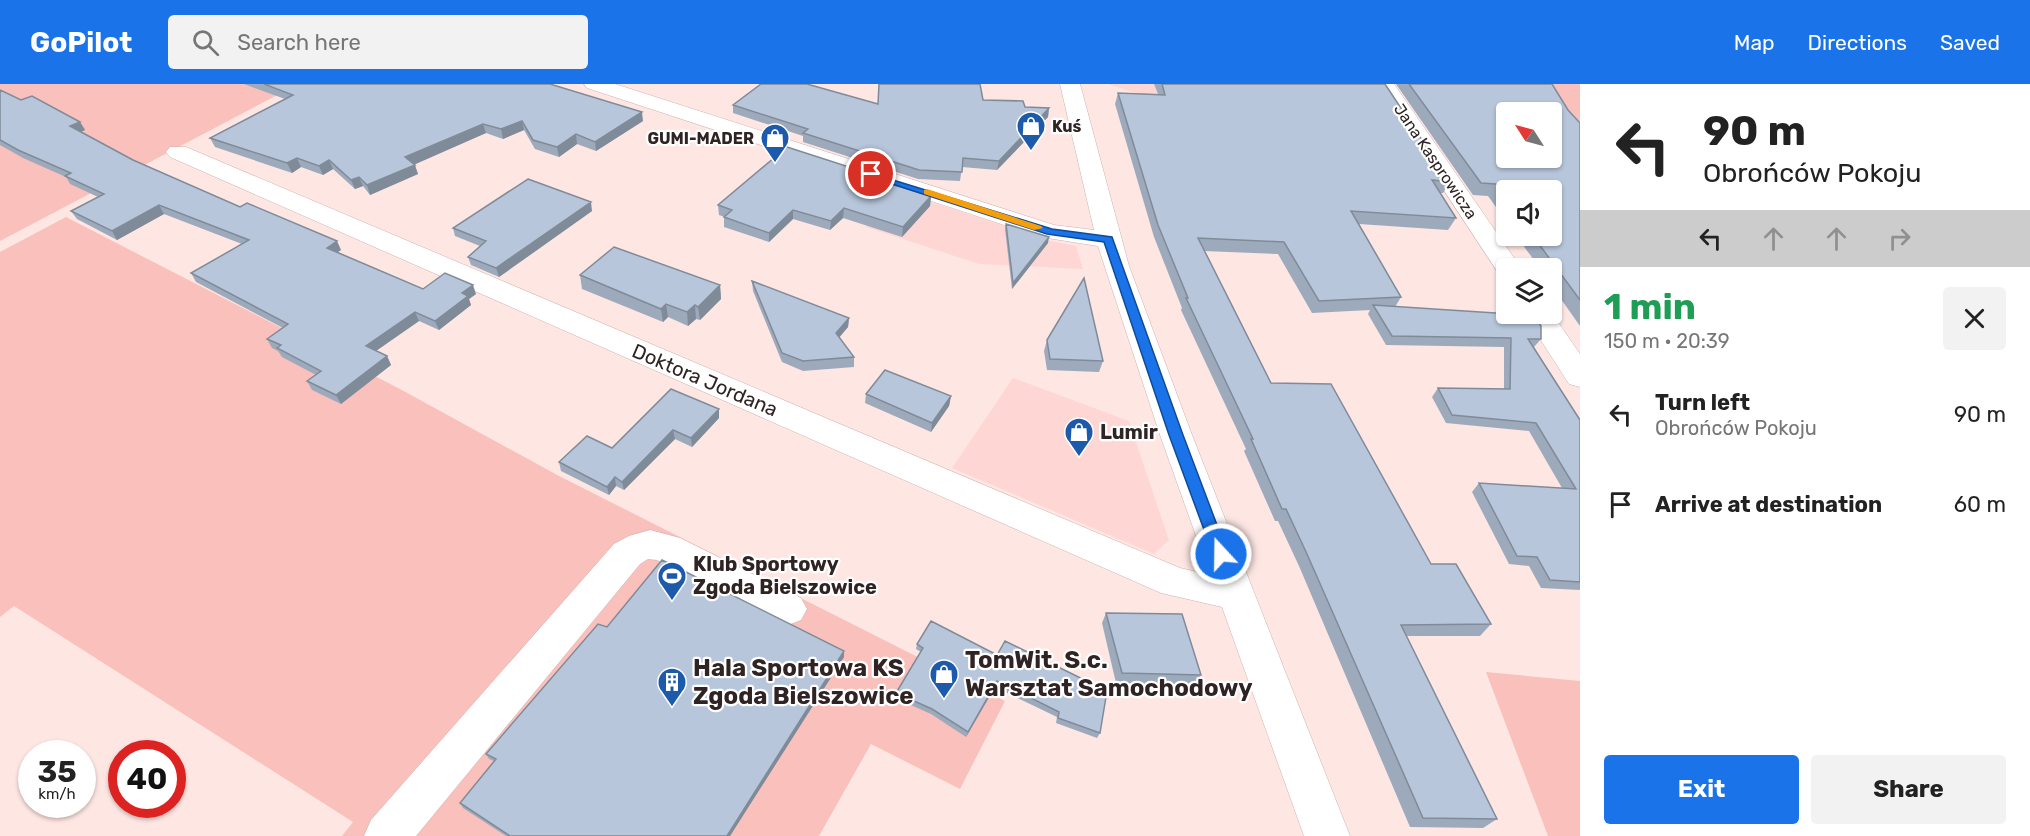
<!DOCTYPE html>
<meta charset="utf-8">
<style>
:root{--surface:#fff;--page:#f2f2f2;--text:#222;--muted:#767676;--accent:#1a73e8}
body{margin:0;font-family:Rubik,sans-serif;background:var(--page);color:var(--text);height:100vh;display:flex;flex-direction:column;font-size:22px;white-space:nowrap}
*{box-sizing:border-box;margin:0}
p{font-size:20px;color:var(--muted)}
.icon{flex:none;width:33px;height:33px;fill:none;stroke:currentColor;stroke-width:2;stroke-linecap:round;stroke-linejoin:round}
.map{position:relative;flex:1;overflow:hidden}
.sheet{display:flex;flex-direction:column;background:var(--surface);width:450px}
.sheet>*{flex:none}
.top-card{background:#fff;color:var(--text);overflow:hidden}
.needle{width:39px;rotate:306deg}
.fabs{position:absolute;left:1496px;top:18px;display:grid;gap:12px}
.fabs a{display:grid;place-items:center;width:66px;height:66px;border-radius:6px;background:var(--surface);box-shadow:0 2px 4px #0004;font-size:30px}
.speed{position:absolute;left:18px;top:656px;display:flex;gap:12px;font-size:30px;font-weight:700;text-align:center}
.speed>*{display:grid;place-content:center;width:78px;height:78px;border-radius:50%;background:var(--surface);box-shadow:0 2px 4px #0004;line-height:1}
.speed small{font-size:15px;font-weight:400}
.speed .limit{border:9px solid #d22;background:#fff;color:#111}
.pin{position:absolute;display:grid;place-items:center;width:51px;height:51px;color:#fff;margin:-26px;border:3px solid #fff;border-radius:50%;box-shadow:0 2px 6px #0007}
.me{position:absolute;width:66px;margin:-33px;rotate:339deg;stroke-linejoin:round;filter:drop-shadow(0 0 4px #0008)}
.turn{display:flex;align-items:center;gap:21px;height:126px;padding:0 24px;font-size:27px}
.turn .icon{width:78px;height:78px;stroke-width:2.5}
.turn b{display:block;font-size:42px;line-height:51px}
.lanes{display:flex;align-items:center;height:57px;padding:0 24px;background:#0003;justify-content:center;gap:30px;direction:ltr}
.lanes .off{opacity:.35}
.round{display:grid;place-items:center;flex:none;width:63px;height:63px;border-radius:6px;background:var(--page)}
.summary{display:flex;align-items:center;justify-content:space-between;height:102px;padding:0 24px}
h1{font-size:36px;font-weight:700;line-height:45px;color:#1e9e55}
.action{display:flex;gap:12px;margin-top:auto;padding:12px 24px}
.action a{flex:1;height:69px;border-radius:6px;background:var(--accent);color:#fff;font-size:24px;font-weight:700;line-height:69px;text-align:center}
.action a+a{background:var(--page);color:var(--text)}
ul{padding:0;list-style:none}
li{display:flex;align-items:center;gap:18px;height:90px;padding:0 24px}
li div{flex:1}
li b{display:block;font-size:22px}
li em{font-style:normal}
header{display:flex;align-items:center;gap:36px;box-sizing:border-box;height:84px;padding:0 30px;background:var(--accent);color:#fff}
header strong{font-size:28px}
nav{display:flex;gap:33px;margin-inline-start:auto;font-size:21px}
.search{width:420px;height:54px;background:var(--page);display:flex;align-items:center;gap:15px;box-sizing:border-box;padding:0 21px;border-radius:6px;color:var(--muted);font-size:22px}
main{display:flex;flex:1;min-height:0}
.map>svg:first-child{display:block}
.built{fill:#fed7d4}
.green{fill:#fac0bb}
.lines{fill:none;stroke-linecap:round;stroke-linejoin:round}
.minor-casing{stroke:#cfb2af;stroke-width:1}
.minor{fill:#fff;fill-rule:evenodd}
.wall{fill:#9daabc}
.shaded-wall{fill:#808b99}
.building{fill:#b7c6db;stroke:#808b99;stroke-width:1.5;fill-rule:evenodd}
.route{fill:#1a73e8;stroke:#114b97;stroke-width:1.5}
.slow{fill:#f59e0b}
.labels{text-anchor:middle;stroke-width:4.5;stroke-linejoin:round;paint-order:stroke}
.far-poi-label{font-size:16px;font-weight:bold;fill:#2f2423;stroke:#fff;text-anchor:start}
.far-street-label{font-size:16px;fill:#2f2423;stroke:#fff}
.street-label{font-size:20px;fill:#2f2423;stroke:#fff}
.poi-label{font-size:20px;font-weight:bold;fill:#2f2423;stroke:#fff;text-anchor:start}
.near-poi-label{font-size:24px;font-weight:bold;fill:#2f2423;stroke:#fff;text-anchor:start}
</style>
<header>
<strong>GoPilot</strong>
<div class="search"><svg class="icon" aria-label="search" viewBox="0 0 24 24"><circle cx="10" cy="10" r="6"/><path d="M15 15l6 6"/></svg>Search here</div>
<nav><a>Map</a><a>Directions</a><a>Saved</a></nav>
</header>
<main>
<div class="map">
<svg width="1580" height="752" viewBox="0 0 1580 752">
<rect width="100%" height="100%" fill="#fee6e3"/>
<!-- built -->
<path class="built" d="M1108 0H1244L1153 15Z
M900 108 1051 157 1076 162 1083 185 979 180 866 143Z
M1013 294 1129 337 1169 456 1154 470 952 384Z"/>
<!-- green -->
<path class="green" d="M0 0H298L0 157Z
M1517 0H1580V76L1551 28Z
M66 133 400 305 559 392 1005 617 960 705 871 660 819 752H342L353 738 14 522 0 533V168Z
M1486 588 1580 597V752H1548Z"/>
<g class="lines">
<!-- minor casing -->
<g class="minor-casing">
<path id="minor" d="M584 0H615L1054 141 1094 146 1060 0H1080L1129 182 1192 351 1350 752H1304L1222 523 1161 509 170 73 166 68 170 63H186L1180 484 1210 491 1160 351 1098 162 1041 153 587 4Z
M1374 0H1394L1521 184H1506V192L1499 190Z
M1551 228 1580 270V303L1569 300 1524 230Z
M650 446 680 454 801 514 807 525 801 536 788 541 775 536 657 476 648 475 640 480 416 752H364L371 736 614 460 629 452Z"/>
</g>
<!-- minor -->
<use href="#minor" class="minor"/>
</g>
<!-- wall -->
<path class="wall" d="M244 0H550L643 37 596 67 577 60 559 73 535 65 524 46 503 55 486 49 414 80 418 90 370 111 363 102 355 105 333 85 323 91 301 83 292 89 215 63 210 54 285 15Z
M1154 0H1385L1450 98 1443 109H1440L1456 134 1448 146 1359 140 1401 213 1395 223 1508 230H1513L1541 255 1534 263 1580 336V506L1541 504 1529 482 1509 480 1472 408 1479 399 1562 404 1529 347 1446 339 1432 313 1438 304 1504 305V263L1386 261 1368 230 1370 226 1312 229 1278 170 1204 167 1271 299 1431 480 1491 540 1480 552H1406L1497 735 1483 744 1410 743 1299 482 1278 437H1275L1244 367 1246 365 1181 226 1182 224 1154 153 1115 20 1118 9 1158 10Z
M1396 0H1552L1568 26 1580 39V242L1551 201V184H1540L1516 152H1551L1506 106V137L1488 112 1473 111Z
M0 6 21 16 80 38 85 46 81 48 133 76 341 166 338 168 423 205 476 210 469 215 471 221 439 246 419 237 376 267 387 272 391 281 341 320 312 306 307 297 316 291 282 273 278 267 272 264 267 255 283 244 196 198 191 189 242 160 164 130 117 156 77 135 71 127 98 113 70 100 66 93 23 74 0 61Z
M983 16 1025 23 1049 24 1048 33 997 86 962 83 960 97 918 95 803 58V52L733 29V21L878 20Z
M849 87 931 112 930 122 902 153 843 134 830 146 793 135 769 158 724 143V133H725L719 131 718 121Z
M592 127 499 193 471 181 468 173 480 162 455 152 453 144Z
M1006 140 1048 159 1012 205 1005 145Z
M580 191 720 201 721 215 700 236 696 235 688 242 668 233 663 238 582 205Z
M752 197 849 234 848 243 839 254 854 273V283L803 287 782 278 753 207Z
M1047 256 1103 277 1099 288 1047 286 1044 267Z
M866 310 951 312 949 322 931 348 865 319Z
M719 334 692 363 675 355 624 406 616 402 609 411 561 387 559 378Z
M1106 529 1201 591 1194 601 1116 599 1102 539Z
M931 537 1100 649 1097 654 1056 639 1057 633 995 603 966 653 931 630 895 614 896 609 921 568 916 565 917 560Z
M607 543 844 567V573L730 752H506L463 724 460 719 494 677 489 675 486 670Z"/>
<!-- shaded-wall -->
<path class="shaded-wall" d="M1049 24 1048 33 997 86 999 77Z
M642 28 643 37 596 67 595 58Z
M522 37 524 46 503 55 501 45Z
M80 38 85 46 76 50 70 42Z
M483 40 486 49 409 83 405 73Z
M576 50 577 60 559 73 557 63Z
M297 74 301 83 292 89 287 79Z
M329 76 333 85 323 91 319 82Z
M415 81 418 90 370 111 367 101Z
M359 93 363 102 355 105 351 96Z
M931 112 930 122 902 153 903 143Z
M591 118 592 127 499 193 496 184Z
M159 121 164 130 117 156 112 147Z
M844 124 843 134 830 146 831 137Z
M793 126V135L769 158V149Z
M1049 153 1048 159 1012 205 1013 199Z
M337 157 341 166 331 172 327 164Z
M473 201 476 210 469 215 471 221 439 246 435 237 462 209Z
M720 201 721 215 700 236 698 223Z
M666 220 668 233 663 238 661 225Z
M695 221 696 235 688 242 687 228Z
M415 228 419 237 370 271 366 262Z
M849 234 848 243 835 258 836 249Z
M387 272 391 281 341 320 336 311Z
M951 312 949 322 931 348 932 339Z
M719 325V334L692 363 691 354Z
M673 346 675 355 624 406 622 398Z
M615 393 616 402 609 411 607 403Z
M844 567V573L730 752H727Z
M997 597 995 603 966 653 968 648Z"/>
<!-- building -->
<path class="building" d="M264 0H550L642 28 595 58 576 50 557 63 533 56 522 37 501 45 483 40 405 73 415 81 367 101 359 93 351 96 329 76 319 82 297 74 287 79 210 54 293 11Z
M761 0H807L878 20 879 0H980L983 16 1023 17 1025 23 1049 24 999 77 963 74 962 88 919 86 803 49 808 45 733 21Z
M1162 0H1385L1450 98 1432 96 1456 134 1351 127 1401 213 1319 217 1284 158 1198 154 1271 299 1331 300 1431 480H1456L1491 540 1401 541 1497 735 1423 734 1307 470 1286 425H1282L1251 355H1253L1186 214H1188L1158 141 1118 9 1165 11Z
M1409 0H1552L1568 26 1580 39V216L1533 152H1551V106H1506V114L1496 100 1481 99ZM1506 28H1551V74H1506Z
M0 6 21 16 32 12 80 38 70 42 133 76 240 123 247 119 337 157 327 164 423 205 445 189 473 201 462 209 468 212 435 237 415 228 366 262 387 272 336 311 307 297 321 287 277 264 281 261 267 255 288 240 191 189 249 156 159 121 112 147 71 127 104 110 65 92 71 89 18 66 0 56Z
M787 63 849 83 848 87 931 112 903 143 844 124 831 137 793 126 769 149 724 133 732 126 718 121Z
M528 95 591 118 496 184 468 173 486 157 453 144Z
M1006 140 1049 153 1013 199Z
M614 163 720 201 698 223 695 221 687 228 666 220 661 225 580 191Z
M1084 194 1103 277 1050 275 1047 256Z
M752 197 849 234 836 249 854 273 803 277 782 269Z
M1373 221 1511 230H1513L1534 232 1541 242V255H1528L1580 336V498L1550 496 1537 473 1517 472 1479 399 1576 405 1536 339 1452 331 1438 304 1510 305 1511 254 1392 252Z
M885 286 951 312 932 339 866 310Z
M671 305 719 325 691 354 673 346 622 398 615 393 607 403 559 378 587 352 612 364Z
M662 476 844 567 727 752H510L460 719 496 675 486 670 598 540 607 543Z
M1106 529 1182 530 1201 591 1122 589Z
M931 537 997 571 1005 557 1107 607 1100 649 1058 634 1059 628 997 597 968 648 932 625 896 609 923 564 917 560Z"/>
<!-- route -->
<path class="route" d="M867 88 1052 145 1112 153 1183 351 1228 470 1226 474 1221 476 1213 470 1169 351 1104 158 1047 150 867 92Z"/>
<!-- slow -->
<path class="slow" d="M927 105 1041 142 1043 144 1034 146 924 110V106Z"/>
<!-- icons -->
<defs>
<g id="shop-pin" transform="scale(1.5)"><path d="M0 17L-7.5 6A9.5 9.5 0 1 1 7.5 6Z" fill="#1d5aac" stroke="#fff"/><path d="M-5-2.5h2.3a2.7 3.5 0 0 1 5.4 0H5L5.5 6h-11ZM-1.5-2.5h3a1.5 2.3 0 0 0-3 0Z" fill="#fff"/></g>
<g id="stadium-pin" transform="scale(1.5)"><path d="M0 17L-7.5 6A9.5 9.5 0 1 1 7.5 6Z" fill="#1d5aac" stroke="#fff"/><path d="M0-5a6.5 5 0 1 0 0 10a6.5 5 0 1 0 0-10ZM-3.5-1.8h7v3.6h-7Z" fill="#fff"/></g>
<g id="building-pin" transform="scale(1.5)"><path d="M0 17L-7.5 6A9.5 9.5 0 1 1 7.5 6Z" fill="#1d5aac" stroke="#fff"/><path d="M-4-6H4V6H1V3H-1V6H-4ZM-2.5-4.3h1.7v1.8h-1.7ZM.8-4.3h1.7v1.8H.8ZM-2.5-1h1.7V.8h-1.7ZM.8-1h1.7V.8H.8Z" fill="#fff"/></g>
</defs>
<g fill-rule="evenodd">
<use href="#shop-pin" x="1031" y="42"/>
<use href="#shop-pin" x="775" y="54"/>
<use href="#shop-pin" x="1079" y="348"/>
<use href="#stadium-pin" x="672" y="492"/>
<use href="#shop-pin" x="944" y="590"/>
<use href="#building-pin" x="672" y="598"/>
</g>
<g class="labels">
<!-- far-poi labels -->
<g class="far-poi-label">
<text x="1052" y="48">Kuś</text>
<text x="754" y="60" text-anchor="end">GUMI-MADER</text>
</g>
<!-- far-street labels -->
<g class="far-street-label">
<text transform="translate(1436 77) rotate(56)" y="6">Jana Kasprowicza</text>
</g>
<!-- street labels -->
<g class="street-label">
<text transform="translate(705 296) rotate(23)" y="7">Doktora Jordana</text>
</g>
<!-- poi labels -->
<g class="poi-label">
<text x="1100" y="355">Lumir</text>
<text x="693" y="487">Klub Sportowy<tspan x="693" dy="23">Zgoda Bielszowice</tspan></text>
</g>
<!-- near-poi labels -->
<g class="near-poi-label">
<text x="965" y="584">TomWit. S.c.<tspan x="965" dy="28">Warsztat Samochodowy</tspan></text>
<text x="693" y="592">Hala Sportowa KS<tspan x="693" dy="28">Zgoda Bielszowice</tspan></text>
</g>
</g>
</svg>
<div class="fabs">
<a><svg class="needle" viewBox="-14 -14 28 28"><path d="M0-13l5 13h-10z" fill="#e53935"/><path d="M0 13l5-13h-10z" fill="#767676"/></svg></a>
<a><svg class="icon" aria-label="sound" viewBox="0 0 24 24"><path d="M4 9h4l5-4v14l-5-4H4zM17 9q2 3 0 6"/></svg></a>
<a><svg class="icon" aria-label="layers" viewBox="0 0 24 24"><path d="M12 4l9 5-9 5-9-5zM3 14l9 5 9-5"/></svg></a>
</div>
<div class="speed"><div>35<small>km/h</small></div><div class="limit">40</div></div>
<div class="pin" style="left:871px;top:90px;background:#d93025"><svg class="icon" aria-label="arrive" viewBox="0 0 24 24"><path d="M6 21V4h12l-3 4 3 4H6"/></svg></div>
<svg class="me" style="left:1221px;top:470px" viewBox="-20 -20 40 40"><circle r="17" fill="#1a73e8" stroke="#fff" stroke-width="3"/><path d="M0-11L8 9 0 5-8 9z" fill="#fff"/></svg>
</div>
<section class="sheet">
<div class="top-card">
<div class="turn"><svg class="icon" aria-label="left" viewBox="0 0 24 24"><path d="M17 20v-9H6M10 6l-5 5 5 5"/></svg><div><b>90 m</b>Obrońców Pokoju</div></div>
<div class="lanes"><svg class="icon" aria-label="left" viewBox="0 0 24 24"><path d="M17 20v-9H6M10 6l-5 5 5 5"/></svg><svg class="icon off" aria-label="ahead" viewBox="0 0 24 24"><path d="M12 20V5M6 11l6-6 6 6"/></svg><svg class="icon off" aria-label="ahead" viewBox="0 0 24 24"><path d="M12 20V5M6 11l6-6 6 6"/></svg><svg class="icon off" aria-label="right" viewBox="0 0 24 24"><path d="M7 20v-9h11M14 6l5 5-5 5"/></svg></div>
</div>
<div class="summary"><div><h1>1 min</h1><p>150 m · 20:39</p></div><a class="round"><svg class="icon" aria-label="close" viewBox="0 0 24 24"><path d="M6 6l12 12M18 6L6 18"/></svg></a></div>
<ul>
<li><svg class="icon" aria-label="left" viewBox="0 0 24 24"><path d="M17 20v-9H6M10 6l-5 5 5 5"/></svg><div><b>Turn left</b><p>Obrońców Pokoju</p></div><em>90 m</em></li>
<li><svg class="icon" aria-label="arrive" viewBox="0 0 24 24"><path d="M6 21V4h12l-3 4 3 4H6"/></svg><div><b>Arrive at destination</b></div><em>60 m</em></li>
</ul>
<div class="action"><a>Exit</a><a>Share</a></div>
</section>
</main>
